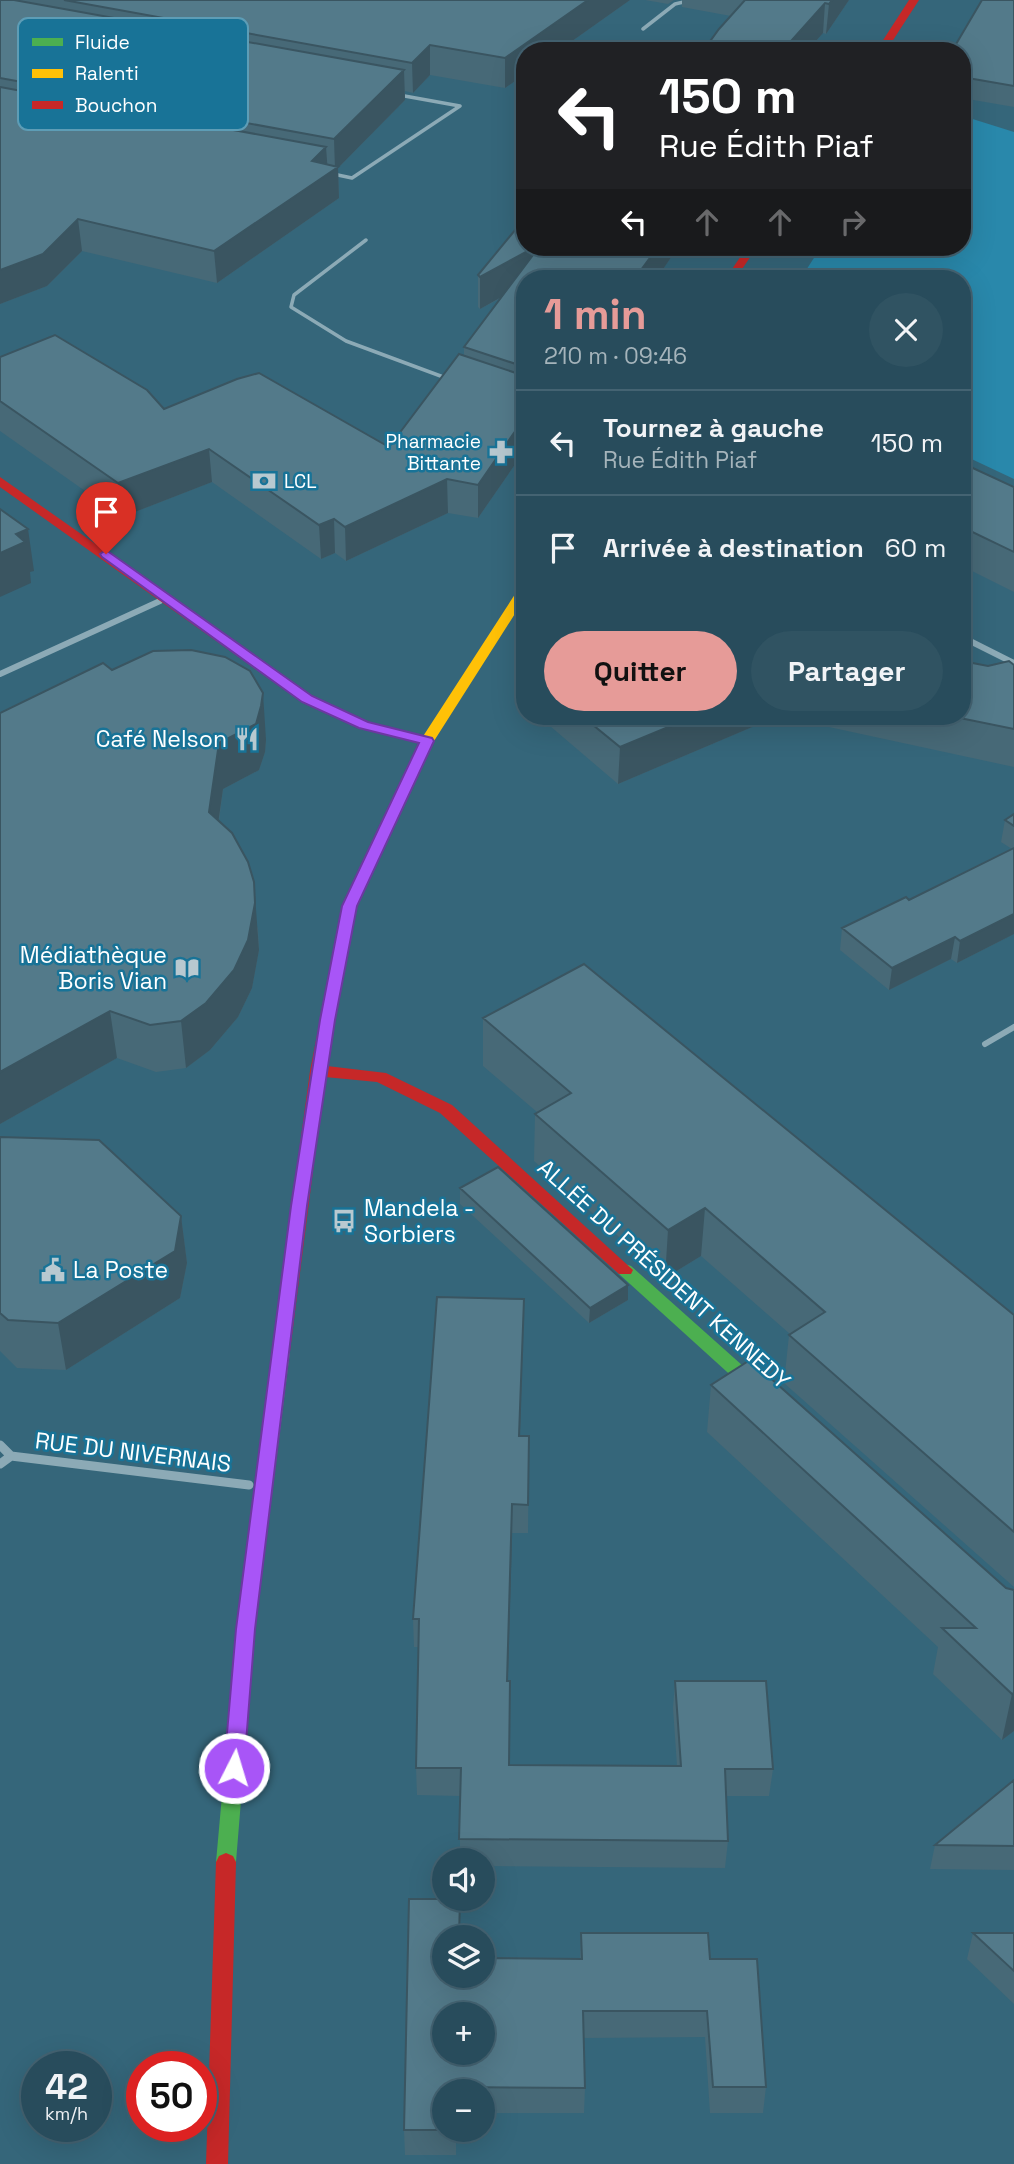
<!DOCTYPE html>
<html lang="fr">
<meta charset="utf-8">
<style>
:root{--surface:#284c5c;--page:#305362;--text:#f1f3f6;--muted:#a5b4bb;--line:#446372;--accent:#e69b98}
body{margin:0;font-family:"Space Grotesk",sans-serif;background:var(--page);color:var(--text);height:100vh;display:flex;flex-direction:column;font-size:26px;white-space:nowrap}
*{box-sizing:border-box;margin:0}
p{font-size:23px;color:var(--muted)}
.icon{flex:none;width:38px;height:38px;fill:none;stroke:currentColor;stroke-width:2;stroke-linecap:round;stroke-linejoin:round}
.map{position:relative;flex:1;overflow:hidden}
.sheet{position:absolute;left:516px;top:270px;width:455px;height:455px;display:flex;flex-direction:column;background:var(--surface);border-radius:28px;box-shadow:0 7px 28px #0002,0 0 0 2px var(--line)}
.sheet>*{flex:none}
.guide{position:absolute;left:516px;top:42px;width:455px;height:214px;border-radius:28px;box-shadow:0 7px 28px #0002,0 0 0 2px var(--line);background:#202124;color:#fff;overflow:hidden}
.tools{position:absolute;left:432px;top:1848px;display:grid;gap:14px}
.tools a{display:grid;place-items:center;width:63px;height:63px;border-radius:50%;background:var(--surface);box-shadow:0 7px 28px #0002,0 0 0 2px var(--line);font-size:35px}
.speed{position:absolute;left:21px;top:2051px;display:flex;gap:14px;font-size:35px;font-weight:700;text-align:center}
.speed>*{display:grid;place-content:center;width:91px;height:91px;border-radius:50%;background:var(--surface);box-shadow:0 7px 28px #0002,0 0 0 2px var(--line);line-height:1}
.speed small{font-size:18px;font-weight:400}
.speed .limit{border:10px solid #d22;background:#fff;color:#111}
.pin{position:absolute;display:grid;place-items:center;width:60px;height:60px;color:#fff;margin:-72px -30px;border-radius:50% 50% 50% 0;rotate:-45deg;box-shadow:0 0 7px #0007}
.pin .icon{rotate:45deg}
.me{position:absolute;width:77px;margin:-38px;rotate:5deg;stroke-linejoin:round;filter:drop-shadow(0 0 5px #0008)}
.turn{display:flex;align-items:center;gap:24px;height:147px;padding:0 28px;font-size:32px}
.turn .icon{width:91px;height:91px;stroke-width:2.5}
.turn b{display:block;font-size:49px;line-height:60px}
.lanes{display:flex;align-items:center;height:66px;padding:0 28px;background:#0003;justify-content:center;gap:35px;direction:ltr}
.lanes .off{opacity:.35}
.round{display:grid;place-items:center;flex:none;width:74px;height:74px;border-radius:37px;background:var(--page)}
.overview{display:flex;align-items:center;justify-content:space-between;height:119px;padding:0 28px}
h1{font-size:42px;font-weight:700;line-height:52px;color:var(--accent)}
.action{display:flex;gap:14px;margin-top:auto;padding:14px 28px}
.action a{flex:1;height:80px;border-radius:42px;background:var(--accent);color:#111;font-size:28px;font-weight:700;line-height:80px;text-align:center}
.action a+a{background:var(--page);color:var(--text)}
ul{padding:0;list-style:none}
li{display:flex;align-items:center;gap:21px;height:105px;padding:0 28px;border-top:2px solid var(--line)}
li div{flex:1}
li b{display:block;font-size:26px}
li em{font-style:normal}
.map>svg:first-child{display:block}
.green{fill:#2988ab}
.lines{fill:none;stroke-linecap:round;stroke-linejoin:round}
.lane{stroke:#8caab6;stroke-width:3.5}
.street-far1{stroke:#8caab6;stroke-width:6}
.street{stroke:#8caab6;stroke-width:9}
.fast{fill:#4caf50;fill-rule:evenodd}
.slow{fill:#ffc107;fill-rule:evenodd}
.jam{fill:#c62828;fill-rule:evenodd}
.wall{fill:#476977;fill-rule:evenodd}
.shaded-wall{fill:#3a5561}
.building{fill:#537a8a;stroke:#3a5561;stroke-width:2;fill-rule:evenodd}
.route{fill:#a855f7;stroke:#6d37a1;stroke-width:2}
.labels{text-anchor:middle;stroke-width:5;stroke-linejoin:round;paint-order:stroke}
.far-poi-label{font-size:19px;fill:#fff;stroke:#187397;text-anchor:end}
.poi-label{font-size:23px;fill:#fff;stroke:#187397;text-anchor:end}
.street-label{font-size:23px;fill:#fff;stroke:#187397}
.key{fill:#187397;stroke:#5d9db6;stroke-width:2}
.key-label{font-size:19px;fill:#fff}
</style>
<div class="map">
<svg width="1014" height="2164" viewBox="0 0 1014 2164">
<rect width="100%" height="100%" fill="#35667a"/>
<!-- green -->
<path class="green" d="M963 116 1014 132V479L963 455 962 278H801L821 247H962Z"/>
<g class="lines">
<!-- lane -->
<path class="lane" d="M643 29 675 4 692 0
M333 174 352 178 460 106 399 95
M366 240 294 295 291 307 346 341 446 378"/>
<!-- street-far1 -->
<path class="street-far1" d="M962 637 1014 663
M0 674 160 601
M985 1044 1014 1027"/>
<!-- street -->
<path class="street" d="M0 1445 11 1456
M0 1464 11 1456 249 1485"/>
<!-- fast -->
<path class="fast" d="M625 1264 631 1266 781 1400 784 1405 781 1410 775 1412 769 1410 619 1274 617 1270 619 1266Z
M281 1344 287 1346 290 1351 255 1629 236 1862 233 1868 226 1871 219 1868 216 1862 237 1629 272 1351 275 1346Z"/>
<!-- slow -->
<path class="slow" d="M525 584V598L434 741 367 885 360 890 355 888 353 885 420 741 519 588Z"/>
<!-- jam -->
<path class="jam" d="M909 0H919L886 51H876Z
M747 247H757L736 278H726Z
M0 477 312 696 369 722 432 738 434 741 427 745 359 728 302 702 0 487Z
M360 880 367 885 356 907 327 1066 386 1073 452 1105 633 1270 631 1274H619L440 1113 377 1082 325 1077 290 1351 287 1356H275L272 1351 310 1071 342 907 355 882Z
M226 1853 233 1856 236 1862 228 2164H206L216 1862 219 1856Z"/>
</g>
<!-- wall -->
<path class="wall" d="M0 0H630L558 51H525V74L505 88 430 75 413 93 405 91V100L338 168 339 198 217 283 82 251 47 286 0 304Z
M645 0H674L668 4Z
M682 0H849L826 34 823 33 807 51H703L731 16 682 7Z
M1014 0V107L962 98V51Z
M674 253 657 278H525V450L478 518 448 513 346 561 335 553 321 559 212 482 122 517 0 431V357L164 409 389 447 464 356V347L501 298 480 309 478 307V275Z
M962 463 1014 487V592L962 566Z
M1014 665V767L778 716 618 784 550 726V716H962L988 666Z
M112 670 266 740 265 752 259 770 223 789 219 821 258 929 259 950 252 988 238 1017 210 1050 186 1068 156 1072 117 1058 0 1124Z
M1014 814V934L957 963 951 959 889 990 840 950 842 928 909 900 1012 849 1001 842 1005 820Z
M483 1018 1014 1315V1587L784 1383 789 1335 790 1334 701 1256 665 1278 534 1161 535 1114 537 1112 483 1066Z
M0 1137 181 1216 187 1263 180 1298 66 1370 17 1368 0 1351Z
M460 1188 628 1300 589 1323 460 1204Z
M524 1299 520 1436H529L528 1533H512L508 1681 509 1765 677 1766 673 1708 675 1681 773 1769 769 1796H726L728 1841 725 1868 483 1866V1860H460V1796L417 1795 416 1768 418 1647H414L413 1619Z
M711 1385 1006 1588 1014 1590V1731L1002 1740 933 1674 938 1647 707 1432Z
M1014 1780V1870L930 1869 935 1845Z
M409 1899H460V1937H444V1976H483V1958L580 1959 581 1933H708L710 1959H757L766 2087 763 2113H710L705 2037 584 2038 585 2088 584 2113H483V2091H444V2130H456V2155H405L404 2130ZM444 2014H483V2053H444Z
M973 1933H1014V2004L967 1959Z"/>
<!-- shaded-wall -->
<path class="shaded-wall" d="M588 0H630L558 51H525V74L505 88V58Z
M832 0H849L826 34 829 4Z
M825 3 823 33 807 51H786L791 41Z
M430 45V75L413 93 412 63Z
M404 70 405 100 338 168 339 198 217 283 214 251 326 147 328 174 335 169 334 139Z
M78 219 82 251 47 286 0 304V270Z
M535 247H541L525 284 480 309V277Z
M658 247H675L674 253 657 278H635Z
M525 402V450L478 518V485L520 410Z
M209 449 212 482 122 517 118 483Z
M447 479 448 513 346 561 345 527Z
M334 519 335 553 321 559 319 525Z
M28 529 34 571 30 572 31 583 0 597V553L16 534Z
M263 693 266 740 265 752 259 770 223 789 213 859 209 812 219 743Z
M695 716H778L618 784 620 747Z
M254 882 259 950 252 988 238 1017 210 1050 186 1068 181 1021Z
M1014 914V934L957 963 960 941Z
M955 937 951 959 889 990 892 968Z
M110 1011 117 1058 0 1124V1072Z
M705 1208 701 1256 665 1278 668 1230Z
M181 1216 187 1263 180 1298 66 1370 58 1323Z
M628 1285V1300L589 1323 590 1308Z
M524 1299 523 1328 519 1464V1436Z
M512 1504V1533L507 1708V1681Z
M1014 1693V1731L1002 1740 1012 1694Z
M460 1899V1937H459Z"/>
<!-- building -->
<path class="building" d="M0 0H14L404 70 334 139 0 78Z
M64 0H588L505 58 430 45 412 63Z
M745 0H832L829 4 825 3 791 41 786 51H703L719 29Z
M982 0H1014V86L962 77 968 67 962 66V51H952Z
M0 87 326 147 312 161 338 167 214 251 78 219 43 254 0 270Z
M525 218V247H535L480 277 478 275Z
M539 247H658L635 278H525V367L464 347Z
M55 335 147 390 164 409 237 379 259 373 389 447 459 354 525 376V402L520 410 525 411V417L478 485 447 479 345 527 334 519 319 525 209 449 118 483 0 401V357Z
M962 463 1014 487V552L962 527Z
M0 509 28 529 16 534 25 542 0 553Z
M191 650 225 657 250 671 263 693 261 706 256 724 219 743 209 812 232 833 248 862 254 882 255 903 248 940 234 970 206 1003 181 1021 150 1025 110 1011 0 1072V713L103 663 112 670 153 651Z
M962 661 988 666 1009 661 1014 665V729L950 716H962Z
M582 716H695L620 747Z
M1014 814V826L1005 820Z
M1014 848V914L960 941 955 937 892 968 842 928 906 897 909 900Z
M584 964 1014 1315V1532L789 1335 825 1312 705 1208 668 1230 535 1114 571 1093 483 1018Z
M0 1137 99 1140 181 1216 175 1251 58 1323 8 1320 0 1313Z
M498 1167 628 1285 590 1308 460 1188Z
M437 1297 524 1299 519 1436H529L528 1505 512 1504 507 1681H510L509 1765 681 1766 675 1681H766L773 1769H725L728 1841 459 1839 461 1768H416L419 1619H413Z
M750 1360 1006 1588 1014 1590V1693L1012 1694 942 1628H976L711 1385Z
M1014 1780V1846L935 1845Z
M409 1899H460L459 1937H444V1976H483V1958L582 1959 581 1933H708L710 1959H757L766 2087H713L707 2011H583L585 2088 455 2087V2091H444V2130H455H404ZM444 2014H483V2053H444Z
M973 1933H1014V1971Z"/>
<!-- route -->
<path class="route" d="M106 550 312 696 368 722 432 738 434 741 357 906 335 1020 307 1206 255 1629 244 1768 241 1774 234 1776 227 1774 224 1768 236 1629 291 1206 320 1020 342 906 419 743 359 728 302 702 102 557 100 554Z"/>
<!-- icons -->
<defs>
<g id="pharmacy-bare" transform="scale(1.89)"><path d="M-2-6h4v4h4v4h-4v4h-4v-4h-4v-4h4Z" fill="#b8c9d0" stroke="#187397" stroke-width="2.5" paint-order="stroke"/></g>
<g id="bank-bare" transform="scale(1.89)"><path d="M-6-4H6V4H-6ZM0-2.3a2.3 2.3 0 1 0 0 4.6a2.3 2.3 0 1 0 0-4.6Z" fill="#b8c9d0" stroke="#187397" stroke-width="2.5" paint-order="stroke"/></g>
<g id="restaurant-bare" transform="scale(1.89)"><path d="M-5-6h1v4h1v-4h1v4h1v-4h1v5L-1.5 .5V6h-2V.5L-5-1ZM5-6V6H3V1.5H1.5Q1.5-4 5-6Z" fill="#b8c9d0" stroke="#187397" stroke-width="2.5" paint-order="stroke"/></g>
<g id="library-bare" transform="scale(1.89)"><path d="M-6-4Q-3-5.5-.7-3.5V5Q-3 3-6 4ZM6-4Q3-5.5 .7-3.5V5Q3 3 6 4Z" fill="#b8c9d0" stroke="#187397" stroke-width="2.5" paint-order="stroke"/></g>
<g id="bus-bare" transform="scale(1.89)"><path d="M-5-6H5V4H4V6H2V4H-2V6H-4V4H-5ZM-3.5-4V0h7V-4ZM-3.5 1.2v1.5H-2V1.2ZM2 1.2v1.5H3.5V1.2Z" fill="#b8c9d0" stroke="#187397" stroke-width="2.5" paint-order="stroke"/></g>
<g id="civic-bare" transform="scale(1.89)"><path d="M-.6-6.5H3V-4.5H.6V-3L4-1V1h2V6H-6V1h2V-1L-.6-3ZM-1.2 2.5V6h2.4V2.5Z" fill="#b8c9d0" stroke="#187397" stroke-width="2.5" paint-order="stroke"/></g>
</defs>
<g fill-rule="evenodd">
<use href="#pharmacy-bare" x="501" y="452"/>
<use href="#bank-bare" x="264" y="481"/>
<use href="#restaurant-bare" x="247" y="739"/>
<use href="#library-bare" x="187" y="968"/>
<use href="#bus-bare" x="344" y="1221"/>
<use href="#civic-bare" x="53" y="1270"/>
</g>
<g class="labels">
<!-- far-poi labels -->
<g class="far-poi-label">
<text x="481" y="448">Pharmacie<tspan x="481" dy="22">Bittante</tspan></text>
<text x="284" y="488" text-anchor="start">LCL</text>
</g>
<!-- poi labels -->
<g class="poi-label">
<text x="227" y="747">Café Nelson</text>
<text x="167" y="963">Médiathèque<tspan x="167" dy="26">Boris Vian</tspan></text>
<text x="364" y="1216" text-anchor="start">Mandela -<tspan x="364" dy="26">Sorbiers</tspan></text>
<text x="73" y="1278" text-anchor="start">La Poste</text>
</g>
<!-- street labels -->
<g class="street-label">
<text transform="translate(664 1274) rotate(42)" y="8">ALLÉE DU PRÉSIDENT KENNEDY</text>
<text transform="translate(133 1452) rotate(7)" y="8">RUE DU NIVERNAIS</text>
</g>
</g>
<!-- legend -->
<rect x="18" y="18" width="230" height="112" rx="10" class="key"/>
<rect x="32" y="38" width="31" height="8" fill="#4caf50"/>
<rect x="32" y="69" width="31" height="9" fill="#ffc107"/>
<rect x="32" y="101" width="31" height="8" fill="#c62828"/>
<g class="key-label">
<text x="75" y="49">Fluide</text>
<text x="75" y="80">Ralenti</text>
<text x="75" y="112">Bouchon</text>
</g>
</svg>
<div class="tools">
<a><svg class="icon" aria-label="sound" viewBox="0 0 24 24"><path d="M4 9h4l5-4v14l-5-4H4zM17 9q2 3 0 6"/></svg></a>
<a><svg class="icon" aria-label="layers" viewBox="0 0 24 24"><path d="M12 4l9 5-9 5-9-5zM3 14l9 5 9-5"/></svg></a>
<a>+</a>
<a>−</a>
</div>
<div class="speed"><div>42<small>km/h</small></div><div class="limit">50</div></div>
<div class="pin" style="left:106px;top:554px;background:#d93025"><svg class="icon" aria-label="arrive" viewBox="0 0 24 24"><path d="M6 21V4h12l-3 4 3 4H6"/></svg></div>
<svg class="me" style="left:234px;top:1768px" viewBox="-20 -20 40 40"><circle r="17" fill="#a855f7" stroke="#fff" stroke-width="3"/><path d="M0-11L8 9 0 5-8 9z" fill="#fff"/></svg>
<div class="guide">
<div class="turn"><svg class="icon" aria-label="left" viewBox="0 0 24 24"><path d="M17 20v-9H6M10 6l-5 5 5 5"/></svg><div><b>150 m</b>Rue Édith Piaf</div></div>
<div class="lanes"><svg class="icon" aria-label="left" viewBox="0 0 24 24"><path d="M17 20v-9H6M10 6l-5 5 5 5"/></svg><svg class="icon off" aria-label="ahead" viewBox="0 0 24 24"><path d="M12 20V5M6 11l6-6 6 6"/></svg><svg class="icon off" aria-label="ahead" viewBox="0 0 24 24"><path d="M12 20V5M6 11l6-6 6 6"/></svg><svg class="icon off" aria-label="right" viewBox="0 0 24 24"><path d="M7 20v-9h11M14 6l5 5-5 5"/></svg></div>
</div>
<section class="sheet">
<div class="overview"><div><h1>1 min</h1><p>210 m · 09:46</p></div><a class="round"><svg class="icon" aria-label="close" viewBox="0 0 24 24"><path d="M6 6l12 12M18 6L6 18"/></svg></a></div>
<ul>
<li><svg class="icon" aria-label="left" viewBox="0 0 24 24"><path d="M17 20v-9H6M10 6l-5 5 5 5"/></svg><div><b>Tournez à gauche</b><p>Rue Édith Piaf</p></div><em>150 m</em></li>
<li><svg class="icon" aria-label="arrive" viewBox="0 0 24 24"><path d="M6 21V4h12l-3 4 3 4H6"/></svg><div><b>Arrivée à destination</b></div><em>60 m</em></li>
</ul>
<div class="action"><a>Quitter</a><a>Partager</a></div>
</section>
</div>
